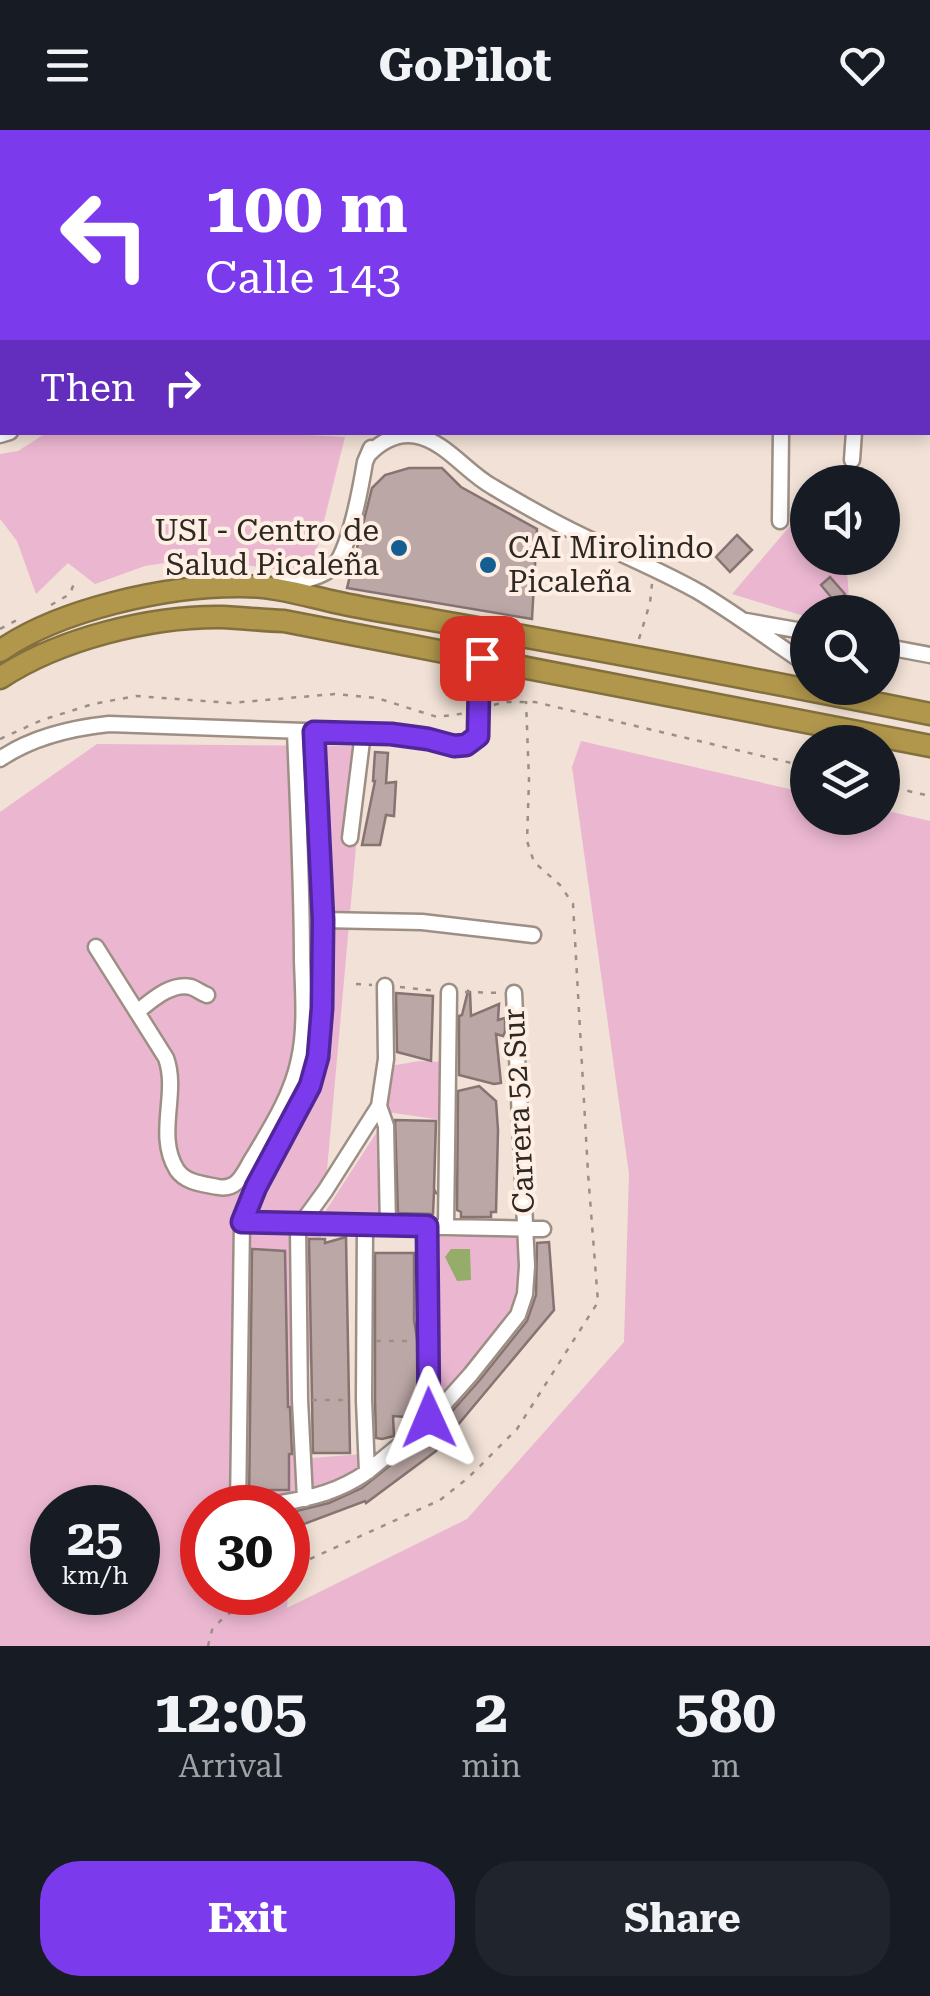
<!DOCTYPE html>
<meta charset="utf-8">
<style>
:root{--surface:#171b24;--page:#20242c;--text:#f1f3f6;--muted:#9ea1a6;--accent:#7c3aed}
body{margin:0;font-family:"Roboto Serif",serif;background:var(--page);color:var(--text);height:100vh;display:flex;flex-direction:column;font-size:38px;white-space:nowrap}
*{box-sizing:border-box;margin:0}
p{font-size:32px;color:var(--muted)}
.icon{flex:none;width:55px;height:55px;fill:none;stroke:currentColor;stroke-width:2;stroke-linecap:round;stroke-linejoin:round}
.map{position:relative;height:1516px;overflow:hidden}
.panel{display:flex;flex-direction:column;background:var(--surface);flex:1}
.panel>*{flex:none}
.banner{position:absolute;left:0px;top:0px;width:930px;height:305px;box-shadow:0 5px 15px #0003;background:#7c3aed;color:#fff;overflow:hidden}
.buttons{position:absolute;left:790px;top:335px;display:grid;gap:20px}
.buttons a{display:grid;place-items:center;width:110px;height:110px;border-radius:50%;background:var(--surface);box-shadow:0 5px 15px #0003;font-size:50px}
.speed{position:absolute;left:30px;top:1355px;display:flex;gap:20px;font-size:50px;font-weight:700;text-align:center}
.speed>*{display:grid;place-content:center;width:130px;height:130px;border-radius:50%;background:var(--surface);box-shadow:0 5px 15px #0003;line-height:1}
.speed small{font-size:25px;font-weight:400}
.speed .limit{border:15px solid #d22;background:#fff;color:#111}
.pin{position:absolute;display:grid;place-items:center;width:85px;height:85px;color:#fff;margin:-42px;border-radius:20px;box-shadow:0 5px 15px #0006}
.me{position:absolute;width:110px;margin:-55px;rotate:359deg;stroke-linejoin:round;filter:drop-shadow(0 0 8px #0008)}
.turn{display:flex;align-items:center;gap:35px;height:210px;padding:0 40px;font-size:45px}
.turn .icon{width:130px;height:130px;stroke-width:2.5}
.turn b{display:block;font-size:70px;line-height:85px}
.then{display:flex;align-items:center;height:95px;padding:0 40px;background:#0003;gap:20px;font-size:38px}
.eta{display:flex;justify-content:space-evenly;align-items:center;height:170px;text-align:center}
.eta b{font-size:60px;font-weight:700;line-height:70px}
.cta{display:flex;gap:20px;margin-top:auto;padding:20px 40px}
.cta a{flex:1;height:115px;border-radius:40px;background:var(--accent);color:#fff;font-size:40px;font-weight:700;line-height:115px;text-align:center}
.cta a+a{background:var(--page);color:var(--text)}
header{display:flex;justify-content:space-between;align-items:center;height:130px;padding:0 40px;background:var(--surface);font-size:45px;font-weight:700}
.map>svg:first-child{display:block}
.green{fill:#ebb7d0;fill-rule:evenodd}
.water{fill:#95ad68}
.building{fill:#bba7a5;stroke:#867372;stroke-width:2.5}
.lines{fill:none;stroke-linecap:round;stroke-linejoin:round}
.minor-casing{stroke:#9e8f85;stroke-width:19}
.highway-casing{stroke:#83703e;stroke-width:25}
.path{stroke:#9b8f87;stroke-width:2.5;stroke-dasharray:5 8;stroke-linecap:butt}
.minor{stroke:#fff;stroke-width:14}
.highway{stroke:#b1974c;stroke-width:20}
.route-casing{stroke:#51269a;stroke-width:25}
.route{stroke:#7c3aed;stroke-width:18}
.poi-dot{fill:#155e92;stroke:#ffeee3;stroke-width:4}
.labels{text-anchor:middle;stroke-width:8;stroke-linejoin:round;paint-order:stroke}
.poi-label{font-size:30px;fill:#2e2824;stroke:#ffeee3;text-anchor:end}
.street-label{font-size:30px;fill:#2e2824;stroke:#ffeee3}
</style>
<header><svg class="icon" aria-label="menu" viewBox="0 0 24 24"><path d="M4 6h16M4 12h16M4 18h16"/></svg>GoPilot<svg class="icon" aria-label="heart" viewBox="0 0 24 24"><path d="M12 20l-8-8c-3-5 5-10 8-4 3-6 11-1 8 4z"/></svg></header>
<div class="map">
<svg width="930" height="1516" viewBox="0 0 930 1516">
<rect width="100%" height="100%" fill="#f1e1d6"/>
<!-- green -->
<path class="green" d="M248 302 345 307 315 427 287 441 197 428 145 436 95 454 68 433 36 464 17 411 0 389V324L18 321 46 303Z
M807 376 808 428H846L850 482H808L807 487 732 464Z
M581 611 807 663 808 688H882L883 680 930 691V1516H0V682L97 614 365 616 323 1085 382 994V1095L322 1096 287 1478 467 1389 624 1212 629 1044 572 637ZM52 1378H138V1462H52ZM202 1378H288V1462H202Z
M420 931 444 932 442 990 387 982 390 936Z
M521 1106 516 1165 511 1189 447 1268 436 1263 438 1210 434 1107Z
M363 1324 360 1340 337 1357 312 1360 311 1328Z"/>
<!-- water -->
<path class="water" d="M451 1119H470L471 1150 457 1151 445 1127Z"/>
<!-- building -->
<path class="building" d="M409 338H442L461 357 537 399 532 489 347 458 372 358 385 345Z
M737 405 752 420 730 442 716 427Z
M830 447 845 464 835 472 821 455Z
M375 622 388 623 386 653 396 652 394 686 386 685 380 715H362L375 651H373Z
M468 861 470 862 471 886 499 874 498 890 505 888V902L503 906 496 904 501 953 494 954 459 945V886L462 885Z
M396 863 433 866 431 931 397 922Z
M479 956 496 971 498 1000 496 1082H491V1087H461V1082L457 1080 458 961Z
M395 990 436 991 434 1059 436 1063 434 1062 433 1084 398 1083Z
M346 1107 350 1323H313L309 1109H325V1113Z
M549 1112 554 1180 436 1321 366 1373 365 1371 288 1400V1383L329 1373 362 1358 437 1298 479 1251 527 1191 536 1165 537 1113Z
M252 1119 285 1121 288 1277H290L292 1324H289V1360H270L269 1373H266V1376H249Z
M375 1123H414V1190L418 1215V1285L406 1287 393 1286 394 1306 382 1309 376 1308 375 1270Z"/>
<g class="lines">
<!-- minor casing -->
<g class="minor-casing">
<path id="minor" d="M852 0 853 2
M430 2V0
M447 2V0
M928 138 930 134
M0 164H2
M0 229 2 228
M0 305 10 302
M369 324C382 311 398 302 417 306 446 312 467 343 493 357 528 378 564 398 602 415 635 430 667 444 699 462 736 484 771 511 808 535
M852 330 854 302
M780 391 781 302
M280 456C296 452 319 449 332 438 349 424 361 356 365 332L371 318
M746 491 808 502
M882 516 930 525
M0 629C32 607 71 598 109 594L391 604 427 609 455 616 466 615 478 606C483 580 478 554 482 528
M350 708 363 603
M323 790 422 792 533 805
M96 817 166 928C179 964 155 1005 177 1040 186 1053 203 1054 218 1057 239 1061 244 1041 254 1026 272 996 292 964 299 929 306 898 303 862 302 830 302 754 298 678 295 601
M385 856 386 929 379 976 386 996 388 1096
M137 882C151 871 171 852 191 857 197 859 201 863 207 865
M242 1093 543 1099
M365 1095 364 1270 367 1342
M427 1097 429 1291
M446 1097 449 862
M305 1369 300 1270 298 1098 325 1061 379 976
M281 1373C312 1368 340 1361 367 1342L429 1291 471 1244 518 1185 525 1164 527 1136 514 863
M238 1378 242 1093 256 1057 310 956 318 927 322 878 323 790 315 602"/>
</g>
<!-- highway casing -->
<g class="highway-casing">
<path id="highway" d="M0 521C60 479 166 456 238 456 271 455 304 465 335 472 367 479 399 484 432 490 598 519 764 551 930 584
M0 548C59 509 151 486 222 487 242 488 263 490 284 491L930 616"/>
</g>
<!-- path -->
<path class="path" d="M51 475 70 464 76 448
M0 499 17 490
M639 509 650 473 652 454
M494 575 504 572H535L808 637
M0 609 42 590 93 574 136 566 231 573 335 564 377 568 437 587 467 583
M882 655 930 666
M356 854 372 855
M400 857 437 861
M465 862 502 863
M376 1211H413
M312 1270H349
M288 1443 310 1429 440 1370 468 1348 517 1299 598 1172 588 1043 573 774 560 755 534 732 527 711 529 650 526 571
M208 1516 212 1500 223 1488 259 1462"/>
<!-- minor -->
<use href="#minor" class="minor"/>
<!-- highway -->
<use href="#highway" class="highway"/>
</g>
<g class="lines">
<!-- route casing -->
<g class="route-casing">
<path id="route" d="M429 1288 427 1096 242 1092 256 1057 310 956 318 927 322 878 323 790 314 602 391 604 428 609 454 616 466 615 478 606 479 554 482 528"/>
</g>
<!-- route -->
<use href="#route" class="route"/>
</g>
<!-- markers -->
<g class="poi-dot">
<circle cx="399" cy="418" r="10"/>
<circle cx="488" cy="435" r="10"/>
</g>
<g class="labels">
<!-- poi labels -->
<g class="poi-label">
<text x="379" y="411">USI - Centro de<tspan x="379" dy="34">Salud Picaleña</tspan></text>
<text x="508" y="428" text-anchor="start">CAI Mirolindo<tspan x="508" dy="34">Picaleña</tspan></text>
</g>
<!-- street labels -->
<g class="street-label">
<text transform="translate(519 981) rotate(-93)" y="10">Carrera 52 Sur</text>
</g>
</g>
</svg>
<div class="buttons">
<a><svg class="icon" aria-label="sound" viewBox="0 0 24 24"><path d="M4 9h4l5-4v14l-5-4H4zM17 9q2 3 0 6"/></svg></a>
<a><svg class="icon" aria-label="search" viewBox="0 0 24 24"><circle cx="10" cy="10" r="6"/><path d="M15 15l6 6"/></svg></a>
<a><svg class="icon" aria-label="layers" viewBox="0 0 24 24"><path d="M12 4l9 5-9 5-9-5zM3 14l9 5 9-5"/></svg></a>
</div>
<div class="speed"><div>25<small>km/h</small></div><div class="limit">30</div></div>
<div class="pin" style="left:482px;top:528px;background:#d93025"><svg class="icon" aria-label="arrive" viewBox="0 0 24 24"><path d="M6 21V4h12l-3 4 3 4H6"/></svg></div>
<svg class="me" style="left:429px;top:1288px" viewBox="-20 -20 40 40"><path d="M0-17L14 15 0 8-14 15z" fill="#7c3aed" stroke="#fff" stroke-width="4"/></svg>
<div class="banner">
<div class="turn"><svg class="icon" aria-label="left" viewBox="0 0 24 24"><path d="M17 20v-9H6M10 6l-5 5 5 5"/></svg><div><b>100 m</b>Calle 143</div></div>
<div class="then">Then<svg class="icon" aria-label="right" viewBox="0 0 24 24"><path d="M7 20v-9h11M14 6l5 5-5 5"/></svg></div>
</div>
</div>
<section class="panel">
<div class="eta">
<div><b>12:05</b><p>Arrival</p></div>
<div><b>2</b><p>min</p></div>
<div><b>580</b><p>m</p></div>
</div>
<div class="cta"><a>Exit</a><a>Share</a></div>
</section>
